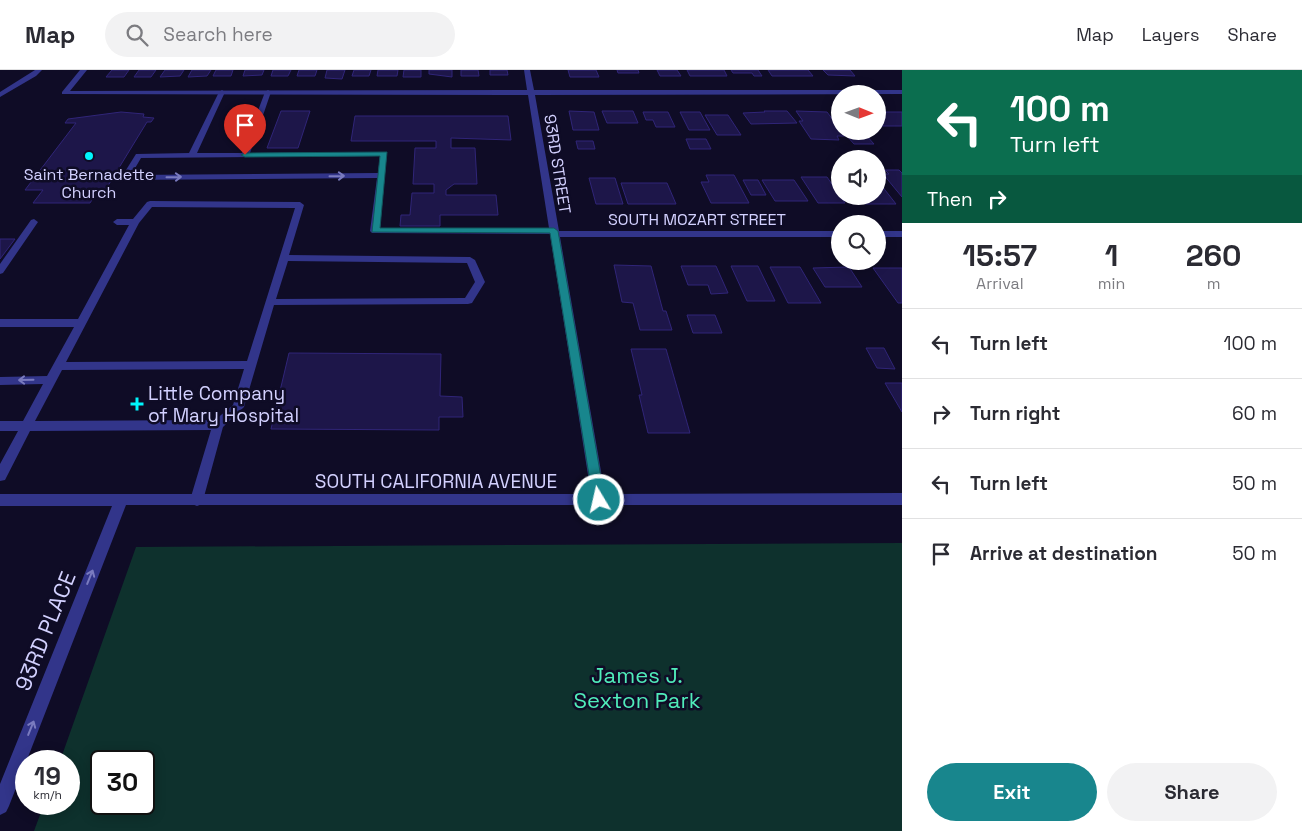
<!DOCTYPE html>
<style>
:root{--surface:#fff;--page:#f2f2f3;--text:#2b2b33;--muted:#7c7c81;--line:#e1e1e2;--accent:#18868d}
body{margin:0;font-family:"Space Grotesk",sans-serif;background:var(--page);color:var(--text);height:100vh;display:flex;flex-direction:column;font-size:19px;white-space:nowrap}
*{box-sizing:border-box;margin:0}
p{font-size:16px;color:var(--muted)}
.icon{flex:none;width:28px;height:28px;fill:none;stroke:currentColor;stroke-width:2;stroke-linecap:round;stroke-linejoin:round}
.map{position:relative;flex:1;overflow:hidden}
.panel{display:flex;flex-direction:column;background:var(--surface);width:400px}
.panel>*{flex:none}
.guide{background:#0b6e4f;color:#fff;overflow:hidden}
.needle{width:32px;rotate:91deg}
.controls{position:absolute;left:831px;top:15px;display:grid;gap:10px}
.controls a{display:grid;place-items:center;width:55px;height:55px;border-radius:50%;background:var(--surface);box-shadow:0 2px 12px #0003;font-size:25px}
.speed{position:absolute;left:15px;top:680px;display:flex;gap:10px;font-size:25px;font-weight:700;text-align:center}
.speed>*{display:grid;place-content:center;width:65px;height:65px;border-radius:50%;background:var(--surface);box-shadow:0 2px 12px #0003;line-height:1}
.speed small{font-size:12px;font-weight:400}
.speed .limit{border:2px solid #111;border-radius:8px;background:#fff;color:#111}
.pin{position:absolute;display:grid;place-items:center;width:42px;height:42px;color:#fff;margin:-51px -21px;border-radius:50% 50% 50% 0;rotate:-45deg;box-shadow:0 0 5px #0007}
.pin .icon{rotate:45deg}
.me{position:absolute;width:55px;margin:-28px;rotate:351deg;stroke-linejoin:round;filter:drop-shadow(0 0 4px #0008)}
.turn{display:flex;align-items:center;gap:18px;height:105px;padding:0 25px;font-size:22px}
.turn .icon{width:65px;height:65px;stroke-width:2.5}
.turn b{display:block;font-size:35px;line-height:42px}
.then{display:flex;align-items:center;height:48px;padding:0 25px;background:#0003;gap:10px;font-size:19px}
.eta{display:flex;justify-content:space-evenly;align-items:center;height:85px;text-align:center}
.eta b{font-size:30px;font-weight:700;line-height:35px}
.action{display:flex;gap:10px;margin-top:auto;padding:10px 25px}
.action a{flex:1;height:58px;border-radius:30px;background:var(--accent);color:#fff;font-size:20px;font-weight:700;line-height:58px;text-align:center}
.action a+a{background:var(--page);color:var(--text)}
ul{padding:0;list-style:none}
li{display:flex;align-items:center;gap:15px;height:70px;padding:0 25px;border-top:1px solid var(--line)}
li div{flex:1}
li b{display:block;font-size:19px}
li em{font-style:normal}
header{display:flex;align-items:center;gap:30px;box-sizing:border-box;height:70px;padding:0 25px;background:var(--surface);border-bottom:1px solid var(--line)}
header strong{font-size:24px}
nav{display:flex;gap:28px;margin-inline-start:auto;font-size:18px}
.search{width:350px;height:45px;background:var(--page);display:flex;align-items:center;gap:12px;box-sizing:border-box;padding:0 18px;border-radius:28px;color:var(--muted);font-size:19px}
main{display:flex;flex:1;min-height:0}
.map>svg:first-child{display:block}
.green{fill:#0e312d;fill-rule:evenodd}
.building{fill:#1d1649;stroke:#302578}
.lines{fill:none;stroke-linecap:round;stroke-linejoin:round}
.service{fill:#32358a;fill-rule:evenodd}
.minor{fill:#32358a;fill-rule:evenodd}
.oneway{stroke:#7a7bbf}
.route{fill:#18868d;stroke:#10575c}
.poi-dot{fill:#00f5fc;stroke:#0f0c26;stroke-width:2}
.labels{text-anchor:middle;stroke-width:5;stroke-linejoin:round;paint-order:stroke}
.far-street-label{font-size:16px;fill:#d3d1ff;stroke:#0f0c26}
.far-poi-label{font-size:16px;fill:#d3d1ff;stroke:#0f0c26}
.poi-label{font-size:19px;fill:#d3d1ff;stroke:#0f0c26;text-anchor:start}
.street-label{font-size:19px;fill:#d3d1ff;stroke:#0f0c26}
.near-street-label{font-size:22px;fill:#d3d1ff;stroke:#0f0c26}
.near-park-label{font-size:22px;fill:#50ecba;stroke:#0f0c26}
</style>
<header>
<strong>Map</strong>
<div class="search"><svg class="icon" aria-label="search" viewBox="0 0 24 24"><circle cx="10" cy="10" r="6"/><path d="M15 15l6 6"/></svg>Search here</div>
<nav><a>Map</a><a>Layers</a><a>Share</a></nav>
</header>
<main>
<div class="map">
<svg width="902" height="761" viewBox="0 0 902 761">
<rect width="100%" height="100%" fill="#0f0c26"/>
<!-- green -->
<path class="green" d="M902 473V761H34L44 734H69V691H60L136 477ZM101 691H144V734H101Z"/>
<!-- building -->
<path class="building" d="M112 0H129L124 7H106Z
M139 0H156L151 7H134Z
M165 0H184L180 6 160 7Z
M192 0H211L207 6 188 7Z
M216 0H233L231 6H213Z
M245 0H264L262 5 243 6Z
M273 0H291L288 6H271Z
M299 0H317L315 6H297Z
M327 0H345L342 9 325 8Z
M354 0H371L369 6H352Z
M378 0H398L397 6H377Z
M404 0H421V7H403Z
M429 0H452V7L429 4Z
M461 0H478L479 6H461Z
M490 0H507L508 5H490Z
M568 0H596L599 7H570Z
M617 0H638L639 3H618Z
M657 0H677L681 6H660Z
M687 0H724L727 6H690Z
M731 0H758L762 6H754L752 3H733Z
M768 0H808L813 6H772Z
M823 0H850L855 6 828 5Z
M281 41H310L298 78H267Z
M569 41 594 42 599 60H573Z
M602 41H633L638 53H607Z
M764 41H787L797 53 751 54 743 43 765 42Z
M796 41 827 42 845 66H837L839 70 811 69 799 51H803Z
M121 42 144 44 143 47 154 48 151 52H147L106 119H99L90 133H33L43 120H25L76 53H65L68 49Z
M643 42H668L675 57H656L653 50H646Z
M680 42H700L710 60H689Z
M878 42H902V56H880L878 53Z
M705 45H728L741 65H717Z
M355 46H508L511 70 451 68V78H475L477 114H454L446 120V125H496L498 145H440V156H400L401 145H410L412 123H434V114H413L415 78H436V71H351Z
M865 64 874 74H854L846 65Z
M686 69H706L711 79H690Z
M576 71H593L595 79H578Z
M885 100H899L902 103V127L883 104H889Z
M706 105H734L749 133H711L701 112H709Z
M801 107H827L845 133H818Z
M589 108H615L623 134H596Z
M743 110H758L766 125H751Z
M762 110H794L808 131H775Z
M878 111 896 134H865L859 126H878Z
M621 113H667L676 134H628Z
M0 169H15L0 189Z
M614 195 651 196 663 241H666L672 260H640L633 233 622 232Z
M681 196H716L728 223 711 224 708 215H688Z
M731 196H758L775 231H747Z
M770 197H800L821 233H788Z
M849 197 862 217H825L813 198Z
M873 198H902V233H898Z
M687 245H715L722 263H693Z
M866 278H884L895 299 877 298Z
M631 279H666L690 363H648L639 325H642Z
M289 283 441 284 440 326 462 327 463 347H439V360L271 359Z
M885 313H902V342Z"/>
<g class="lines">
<!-- service -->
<path class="service" d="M35 0H42L36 6 0 27V22Z
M222 20 225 22 197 83H242L265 22 268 20 271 22 250 83 387 82 380 158H554L559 161 554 164 372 163 370 161 377 108 122 110 121 108 136 84 189 83 219 22ZM380 86 378 103 131 105 141 88Z
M150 131 300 132 304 135 289 185 470 187 475 190 485 212 472 233 468 234 274 235 244 337 223 357 202 434 197 436 192 434 190 430 211 360 30 361 5 410 0 411V394L18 361H0V351H23L43 314 0 315V307L47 306 74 257H0V249H78L129 155H117L113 152 117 149H133L147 132ZM152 137 295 138 247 291 66 292 139 153ZM288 191 467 193 475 212 465 228 276 229ZM244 299 233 335 215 350 35 351 62 300Z
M34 149 38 152 3 203 0 204V194L31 150Z"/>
<!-- minor -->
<path class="minor" d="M80 0H87L70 21 527 20 524 0H530L534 20H902V24L535 25 559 161H840V167H560L605 424 902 423V435H126L9 736 6 742 0 745V714L112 436H0V424H591L528 25 62 24V22Z
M878 161H902V167H878Z"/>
</g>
<!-- one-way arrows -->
<defs><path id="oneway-shaft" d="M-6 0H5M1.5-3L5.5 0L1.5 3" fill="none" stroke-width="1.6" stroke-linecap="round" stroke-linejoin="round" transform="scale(1.25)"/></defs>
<g class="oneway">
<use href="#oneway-shaft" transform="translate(337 106) rotate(-1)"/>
<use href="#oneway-shaft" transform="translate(174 107) rotate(-1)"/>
<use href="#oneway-shaft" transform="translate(26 310) rotate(179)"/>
<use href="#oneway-shaft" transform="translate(90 507) rotate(-68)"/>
<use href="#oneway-shaft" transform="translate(31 658) rotate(-68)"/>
</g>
<!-- route -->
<path class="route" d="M387 82 380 158H554L558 161 605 430 603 433H595L593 430 550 163 372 162 380 86 245 87 241 85 245 83Z"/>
<!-- markers -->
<g class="poi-dot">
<circle cx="89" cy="86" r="5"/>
<path d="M134.5 326.5h5v5h5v5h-5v5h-5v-5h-5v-5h5z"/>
</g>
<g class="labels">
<!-- far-street labels -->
<g class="far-street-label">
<text transform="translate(558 94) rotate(81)" y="6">93RD STREET</text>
<text x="697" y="155">SOUTH MOZART STREET</text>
</g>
<!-- far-poi labels -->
<g class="far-poi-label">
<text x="89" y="110">Saint Bernadette<tspan x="89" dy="18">Church</tspan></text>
</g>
<!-- poi labels -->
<g class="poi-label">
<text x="148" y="330">Little Company<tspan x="148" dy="22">of Mary Hospital</tspan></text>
</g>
<!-- street labels -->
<g class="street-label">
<text x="436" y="418">SOUTH CALIFORNIA AVENUE</text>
</g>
<!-- near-street labels -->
<g class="near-street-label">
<text transform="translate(45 561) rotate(-68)" y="8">93RD PLACE</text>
</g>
<!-- near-park labels -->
<g class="near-park-label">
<text x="637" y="613">James J.<tspan x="637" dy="25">Sexton Park</tspan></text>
</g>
</g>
</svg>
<div class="controls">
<a><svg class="needle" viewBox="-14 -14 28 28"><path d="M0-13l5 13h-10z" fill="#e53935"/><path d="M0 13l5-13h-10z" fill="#7c7c81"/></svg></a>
<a><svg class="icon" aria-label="sound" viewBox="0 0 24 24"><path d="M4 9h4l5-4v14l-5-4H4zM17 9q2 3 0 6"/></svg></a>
<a><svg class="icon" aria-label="search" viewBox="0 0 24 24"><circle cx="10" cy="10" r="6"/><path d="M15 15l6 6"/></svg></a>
</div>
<div class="speed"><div>19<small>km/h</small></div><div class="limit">30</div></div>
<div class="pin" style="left:245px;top:85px;background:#d93025"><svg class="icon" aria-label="arrive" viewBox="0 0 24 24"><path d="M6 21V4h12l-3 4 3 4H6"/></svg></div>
<svg class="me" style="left:599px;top:430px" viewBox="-20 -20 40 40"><circle r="17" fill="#18868d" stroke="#fff" stroke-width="3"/><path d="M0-11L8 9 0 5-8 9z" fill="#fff"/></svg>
</div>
<section class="panel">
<div class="guide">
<div class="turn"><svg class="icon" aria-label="left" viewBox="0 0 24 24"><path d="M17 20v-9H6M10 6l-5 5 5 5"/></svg><div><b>100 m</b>Turn left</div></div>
<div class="then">Then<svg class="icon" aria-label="right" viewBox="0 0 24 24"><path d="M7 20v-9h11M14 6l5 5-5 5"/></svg></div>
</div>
<div class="eta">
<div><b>15:57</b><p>Arrival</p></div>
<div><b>1</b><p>min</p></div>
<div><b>260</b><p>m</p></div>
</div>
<ul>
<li><svg class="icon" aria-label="left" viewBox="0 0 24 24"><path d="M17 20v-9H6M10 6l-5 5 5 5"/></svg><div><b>Turn left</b></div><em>100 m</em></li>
<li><svg class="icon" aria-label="right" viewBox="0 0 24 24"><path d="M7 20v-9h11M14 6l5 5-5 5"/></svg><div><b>Turn right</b></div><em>60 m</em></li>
<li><svg class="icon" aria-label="left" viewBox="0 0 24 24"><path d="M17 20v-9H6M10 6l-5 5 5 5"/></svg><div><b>Turn left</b></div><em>50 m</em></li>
<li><svg class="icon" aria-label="arrive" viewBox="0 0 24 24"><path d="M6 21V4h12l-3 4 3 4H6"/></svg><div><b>Arrive at destination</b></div><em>50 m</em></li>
</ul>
<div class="action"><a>Exit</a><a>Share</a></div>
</section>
</main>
